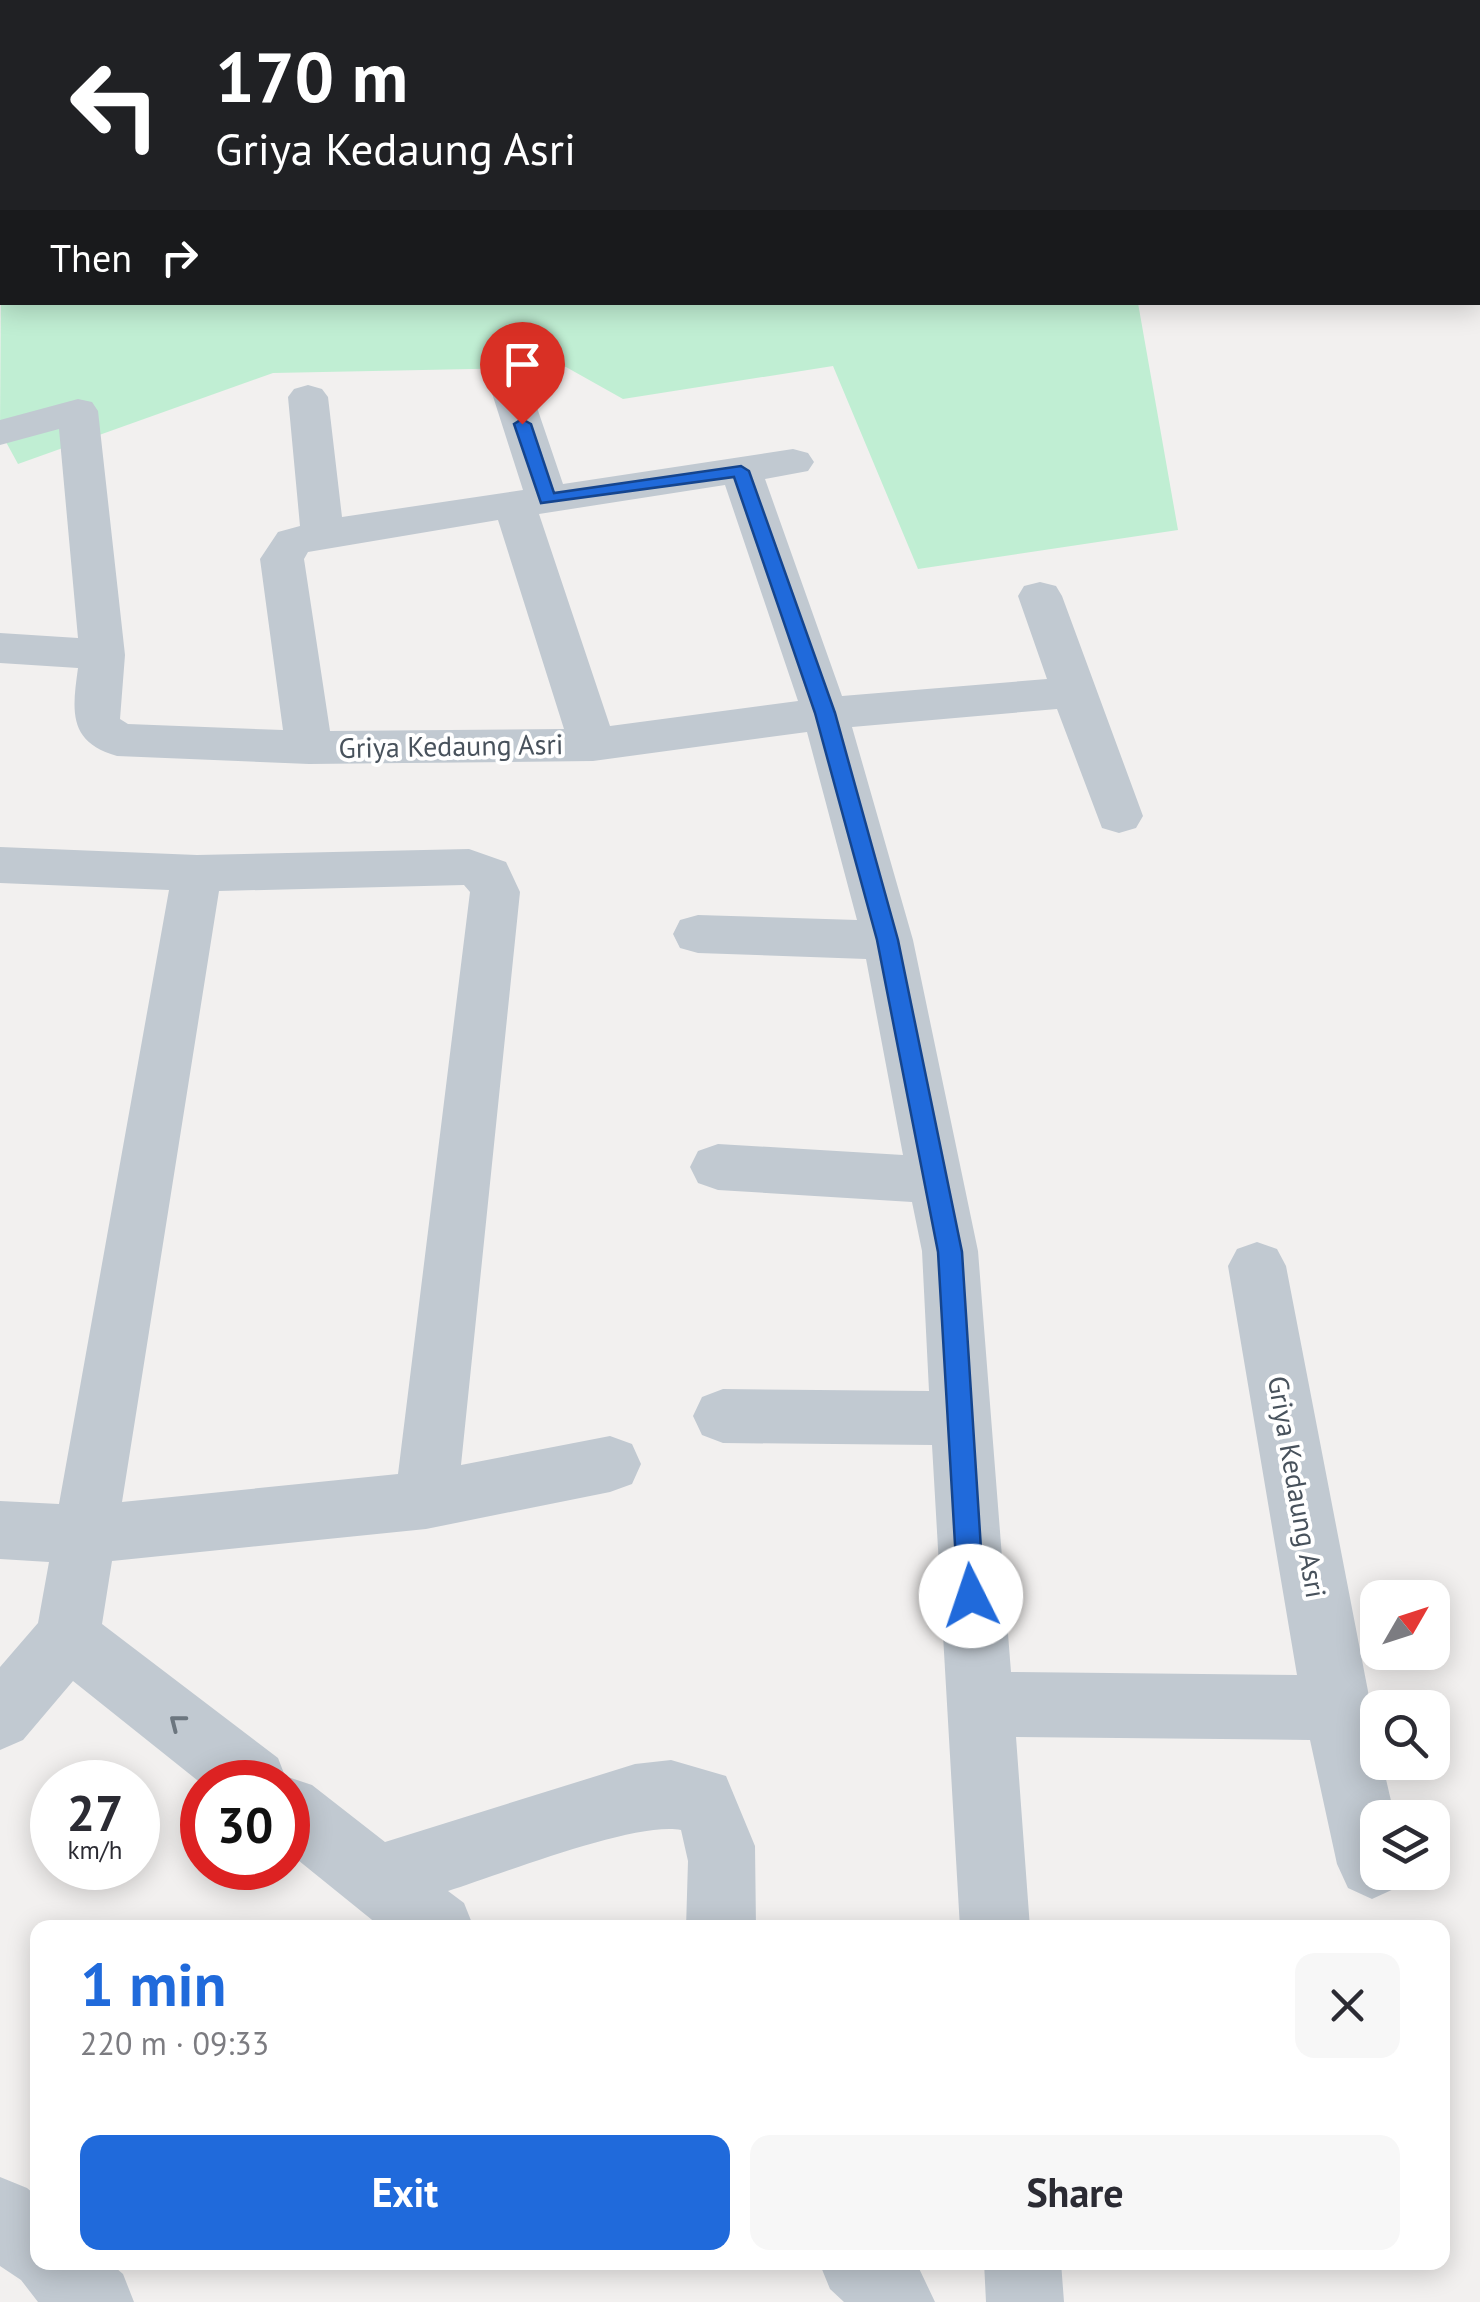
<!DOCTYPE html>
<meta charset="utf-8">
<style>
:root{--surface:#fff;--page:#f7f7f7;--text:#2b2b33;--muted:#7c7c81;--accent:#206adb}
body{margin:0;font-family:"PT Sans",sans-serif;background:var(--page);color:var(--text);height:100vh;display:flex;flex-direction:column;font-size:38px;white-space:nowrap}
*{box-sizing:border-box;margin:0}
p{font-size:32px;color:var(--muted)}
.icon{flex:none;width:55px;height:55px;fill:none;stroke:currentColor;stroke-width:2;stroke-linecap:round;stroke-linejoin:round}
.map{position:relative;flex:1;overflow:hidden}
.panel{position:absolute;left:30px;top:1920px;width:1420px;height:350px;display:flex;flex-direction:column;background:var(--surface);border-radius:20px;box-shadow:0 5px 25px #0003}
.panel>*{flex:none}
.guide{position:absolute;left:0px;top:0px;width:1480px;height:305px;box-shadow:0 5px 25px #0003;background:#202124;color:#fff;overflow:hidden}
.needle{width:65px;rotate:51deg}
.controls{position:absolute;left:1360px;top:1580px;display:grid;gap:20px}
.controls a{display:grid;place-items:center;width:90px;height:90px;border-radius:20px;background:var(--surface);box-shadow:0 5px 25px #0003;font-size:50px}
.speed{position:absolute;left:30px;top:1760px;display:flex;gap:20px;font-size:50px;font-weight:700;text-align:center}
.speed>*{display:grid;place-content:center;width:130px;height:130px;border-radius:50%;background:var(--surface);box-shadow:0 5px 25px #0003;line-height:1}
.speed small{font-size:25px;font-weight:400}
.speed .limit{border:15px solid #d22;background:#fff;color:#111}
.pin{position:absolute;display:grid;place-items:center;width:85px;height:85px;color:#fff;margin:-102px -42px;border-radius:50% 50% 50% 0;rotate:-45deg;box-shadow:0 0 10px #0007}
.pin .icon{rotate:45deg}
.me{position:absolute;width:110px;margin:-55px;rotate:356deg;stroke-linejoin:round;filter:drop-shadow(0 0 8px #0008)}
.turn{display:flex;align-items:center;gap:35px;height:210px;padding:0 50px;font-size:45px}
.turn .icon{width:130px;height:130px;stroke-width:2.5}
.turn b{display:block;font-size:70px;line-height:85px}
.then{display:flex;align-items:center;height:95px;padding:0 50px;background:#0003;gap:20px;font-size:38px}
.round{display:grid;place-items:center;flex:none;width:105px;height:105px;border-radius:20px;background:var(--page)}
.summary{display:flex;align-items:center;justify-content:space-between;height:170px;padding:0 50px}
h1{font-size:60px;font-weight:700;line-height:75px;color:var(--accent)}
.primary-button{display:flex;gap:20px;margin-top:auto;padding:20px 50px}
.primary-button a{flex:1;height:115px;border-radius:20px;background:var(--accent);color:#fff;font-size:40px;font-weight:700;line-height:115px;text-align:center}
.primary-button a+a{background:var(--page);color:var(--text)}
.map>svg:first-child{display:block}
.green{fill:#c0eed3}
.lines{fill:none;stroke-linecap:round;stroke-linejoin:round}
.minor{fill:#c1c9d1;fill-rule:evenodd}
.oneway{stroke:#6c767f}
.route{fill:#206adb;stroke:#15458e;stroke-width:2.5}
.labels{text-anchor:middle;stroke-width:8;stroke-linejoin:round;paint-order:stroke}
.street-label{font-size:28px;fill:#48525c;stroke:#fff}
</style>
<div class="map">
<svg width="1480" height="2302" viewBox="0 0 1480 2302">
<rect width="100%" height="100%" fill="#f2f0ef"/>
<!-- green -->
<path class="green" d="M364 0H1292L1294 2H366Z
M2 126V302L1138 303 1178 530 918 569 833 366 623 399 566 367 273 373 18 464 0 431Z"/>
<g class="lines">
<!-- minor -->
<path class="minor" d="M510 375 524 379 530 387 563 484 793 449 808 453 814 462 808 471 765 479 842 696 1047 679 1018 596 1024 586 1040 582 1056 586 1062 596 1143 816 1136 828 1119 833 1102 828 1057 709 852 727 913 940 978 1251 1011 1672 1297 1675 1228 1266 1237 1249 1257 1242 1277 1249 1286 1266 1378 1743V1762H1382L1395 1818H1378V1872H1403L1396 1888 1372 1899 1348 1888 1337 1864 1310 1740 1016 1737 1030 1928H960L932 1445 723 1443 702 1435 693 1416 702 1397 723 1389 929 1391 922 1251 912 1202 718 1190 698 1183 690 1167 698 1151 718 1144 903 1155 866 959 698 953 680 948 673 934 680 920 698 915 857 920 807 732 593 761 309 764 117 756C68 742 72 711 78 668L0 663V633L78 638 59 429 0 445V420L78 399 92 402 98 411 125 655 120 719 128 724 283 730 260 559 278 532 300 526 288 397 294 389 308 385 322 389 328 397 342 517 523 490 490 387 496 379ZM725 485 798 701 610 726 539 514ZM498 520 564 729 330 731 304 559 308 552Z
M0 847 197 855 469 849 506 862 520 892 461 1465 610 1436 632 1444 641 1464 632 1484 610 1492 426 1529 112 1561 102 1624 278 1758 285 1776 312 1785 385 1842 635 1764 671 1760 726 1776 755 1846 756 1928H686L688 1861 681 1830C635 1821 499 1875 448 1891L464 1903 474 1928H382L288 1852V1782L202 1784 73 1681 23 1740 0 1750V1667L38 1623 49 1562 0 1559V1501L59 1504 169 890 0 883ZM464 885 470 892 398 1474 122 1502 219 891Z
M0 2177 27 2188 38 2197V2262H109L123 2274 134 2302H38L21 2280 0 2266Z
M819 2262H916L935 2302H844L830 2289Z
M984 2262H1061L1064 2302H986Z"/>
</g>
<!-- one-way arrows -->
<defs><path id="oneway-chevron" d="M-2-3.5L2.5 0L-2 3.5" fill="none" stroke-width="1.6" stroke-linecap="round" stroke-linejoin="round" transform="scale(2.5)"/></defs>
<use class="oneway" href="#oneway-chevron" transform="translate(177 1722) rotate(-142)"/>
<!-- route -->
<path class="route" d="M522 419 531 424 554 493 741 466 749 471 835 713 898 940 962 1252 984 1596 980 1605 971 1609 961 1605 958 1596 938 1252 877 940 815 713 734 477 541 503 514 424Z"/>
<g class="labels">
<!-- street labels -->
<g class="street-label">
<text transform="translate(451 746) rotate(-1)" y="10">Griya Kedaung Asri</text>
<text transform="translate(1297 1487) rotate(80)" y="10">Griya Kedaung Asri</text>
</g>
</g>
</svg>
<div class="controls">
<a><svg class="needle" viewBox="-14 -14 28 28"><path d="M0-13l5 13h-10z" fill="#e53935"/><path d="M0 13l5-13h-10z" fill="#7c7c81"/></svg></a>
<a><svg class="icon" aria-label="search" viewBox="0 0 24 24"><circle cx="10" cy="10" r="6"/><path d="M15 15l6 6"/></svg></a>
<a><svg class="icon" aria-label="layers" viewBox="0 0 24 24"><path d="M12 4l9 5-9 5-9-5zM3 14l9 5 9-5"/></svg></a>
</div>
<div class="speed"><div>27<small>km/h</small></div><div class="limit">30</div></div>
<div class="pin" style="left:522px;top:424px;background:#d93025"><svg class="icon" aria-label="arrive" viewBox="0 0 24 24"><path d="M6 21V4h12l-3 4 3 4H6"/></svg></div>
<svg class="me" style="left:971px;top:1596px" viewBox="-20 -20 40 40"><circle r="19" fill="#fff"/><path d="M0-13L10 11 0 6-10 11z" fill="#206adb"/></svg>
<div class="guide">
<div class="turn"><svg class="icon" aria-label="left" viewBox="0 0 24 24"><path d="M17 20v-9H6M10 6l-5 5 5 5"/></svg><div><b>170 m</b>Griya Kedaung Asri</div></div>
<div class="then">Then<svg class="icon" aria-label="right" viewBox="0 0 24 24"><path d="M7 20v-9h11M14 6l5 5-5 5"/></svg></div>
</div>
<section class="panel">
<div class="summary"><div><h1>1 min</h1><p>220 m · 09:33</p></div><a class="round"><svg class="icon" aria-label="close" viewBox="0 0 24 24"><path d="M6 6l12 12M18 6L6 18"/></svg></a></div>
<div class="primary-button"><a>Exit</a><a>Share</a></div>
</section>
</div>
